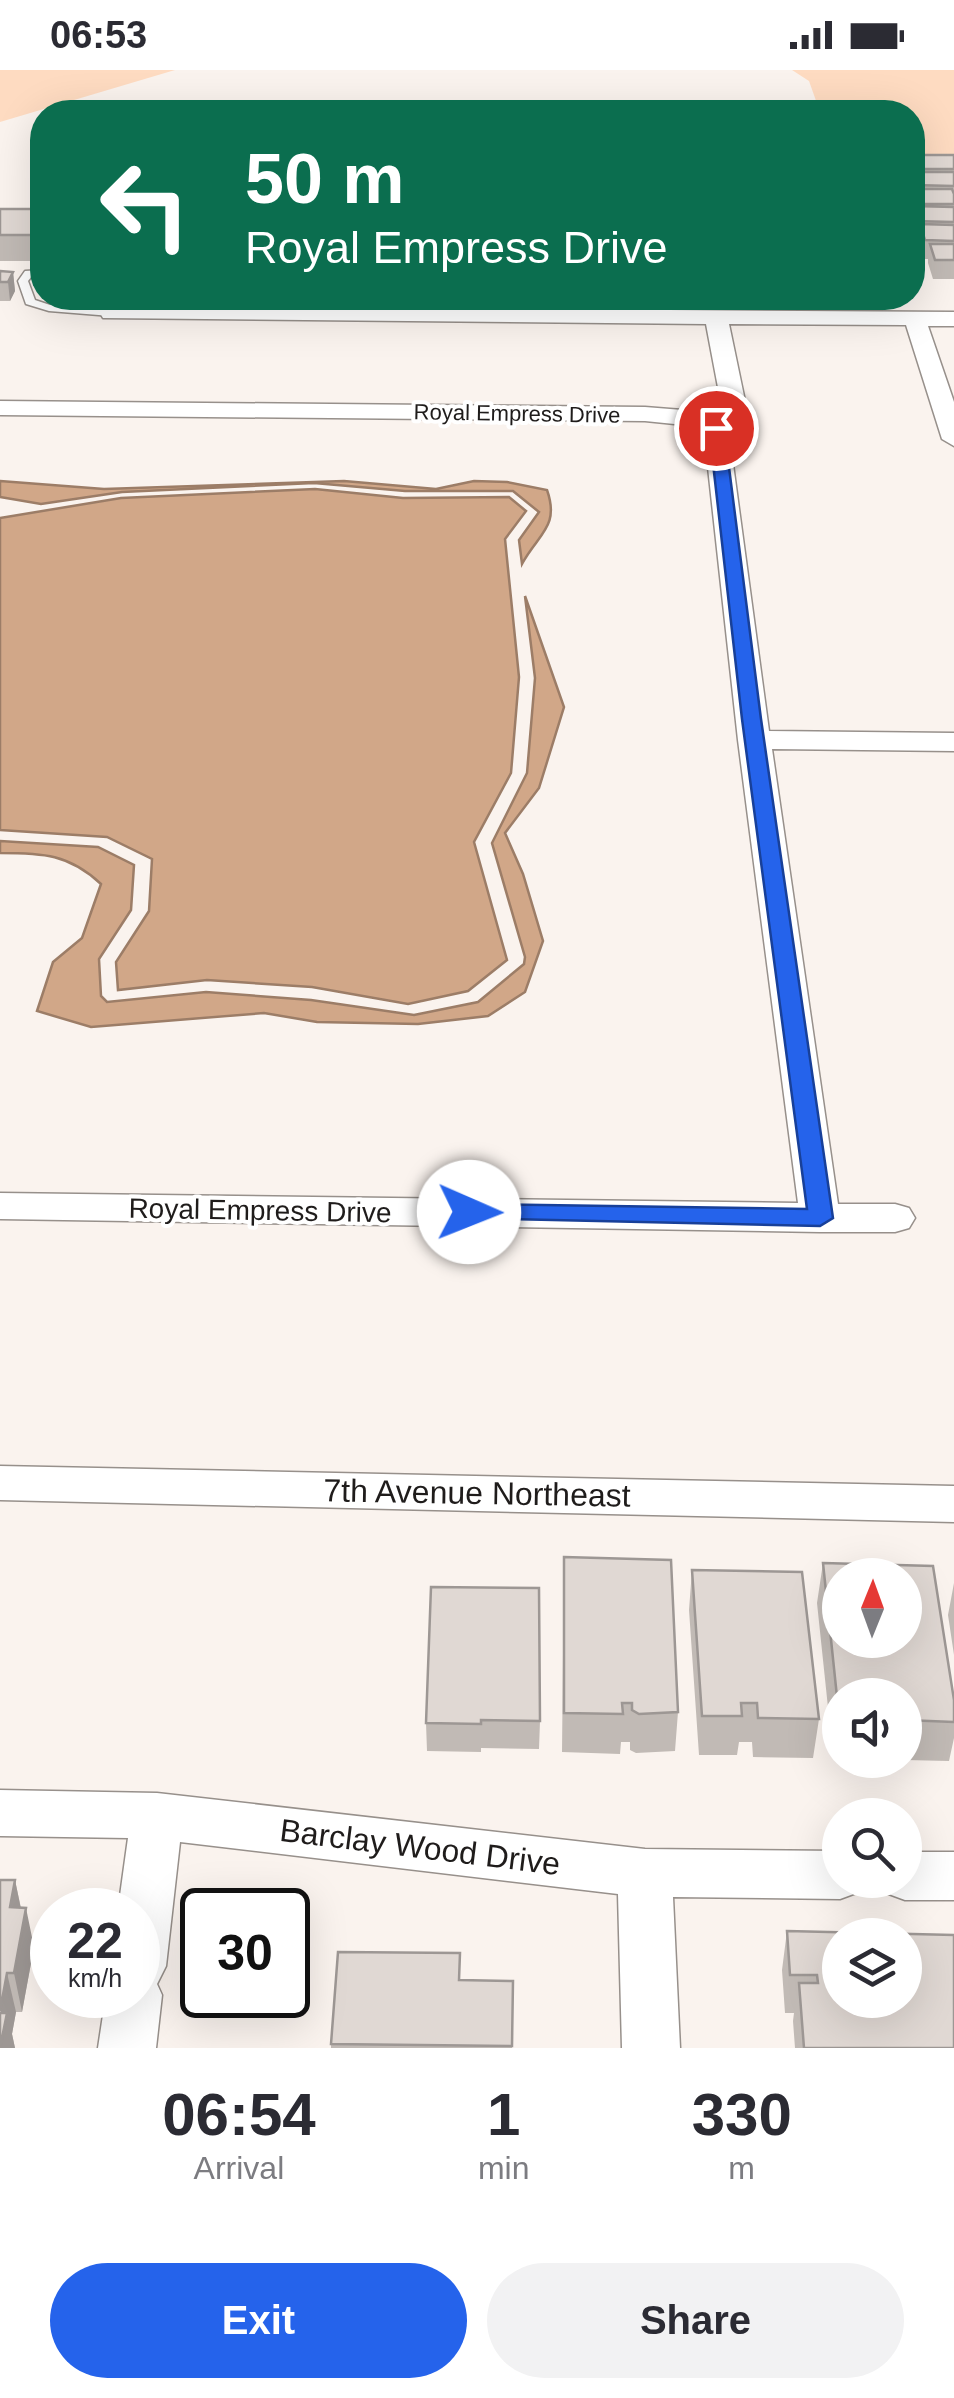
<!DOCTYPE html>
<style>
:root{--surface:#fff;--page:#f2f2f3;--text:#2b2b33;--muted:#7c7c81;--accent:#2563eb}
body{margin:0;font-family:Helvetica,sans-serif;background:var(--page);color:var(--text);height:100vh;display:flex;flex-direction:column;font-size:38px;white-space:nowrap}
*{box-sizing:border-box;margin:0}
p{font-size:32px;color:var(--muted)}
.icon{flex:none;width:55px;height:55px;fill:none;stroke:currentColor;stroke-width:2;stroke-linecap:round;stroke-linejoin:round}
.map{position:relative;height:1978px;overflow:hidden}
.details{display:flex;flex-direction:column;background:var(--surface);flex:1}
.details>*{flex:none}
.banner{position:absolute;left:30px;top:30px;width:895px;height:210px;border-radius:40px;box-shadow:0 10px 40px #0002;background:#0b6e4f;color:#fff;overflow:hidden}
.needle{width:65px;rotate:1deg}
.tools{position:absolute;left:822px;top:1488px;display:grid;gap:20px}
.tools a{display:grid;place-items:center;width:100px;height:100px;border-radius:50%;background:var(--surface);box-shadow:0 10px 40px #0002;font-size:50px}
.speed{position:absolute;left:30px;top:1818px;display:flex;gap:20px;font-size:50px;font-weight:700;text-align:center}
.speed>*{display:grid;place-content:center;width:130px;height:130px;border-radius:50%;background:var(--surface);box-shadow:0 10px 40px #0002;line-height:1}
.speed small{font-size:25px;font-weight:400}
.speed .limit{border:5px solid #111;border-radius:15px;background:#fff;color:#111}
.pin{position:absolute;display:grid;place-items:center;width:85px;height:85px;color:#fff;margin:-42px;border:5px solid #fff;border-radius:50%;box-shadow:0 2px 10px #0007}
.me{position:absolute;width:110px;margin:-55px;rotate:91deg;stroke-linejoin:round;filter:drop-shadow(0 0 8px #0008)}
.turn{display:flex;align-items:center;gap:35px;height:210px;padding:0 50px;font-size:45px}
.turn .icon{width:130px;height:130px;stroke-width:2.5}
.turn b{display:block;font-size:70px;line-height:85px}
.eta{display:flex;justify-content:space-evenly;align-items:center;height:170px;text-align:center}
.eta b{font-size:60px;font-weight:600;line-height:70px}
.action{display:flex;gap:20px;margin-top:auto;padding:20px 50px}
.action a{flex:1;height:115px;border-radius:60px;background:var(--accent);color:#fff;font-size:40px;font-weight:600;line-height:115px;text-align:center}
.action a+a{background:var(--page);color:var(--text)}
.status{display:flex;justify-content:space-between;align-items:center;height:70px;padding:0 50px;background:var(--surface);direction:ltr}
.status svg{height:28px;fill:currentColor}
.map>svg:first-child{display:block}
.green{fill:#fedbc1}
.water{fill:#d1a788;stroke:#9c7d67;stroke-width:2.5}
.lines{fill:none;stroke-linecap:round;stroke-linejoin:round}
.lane-casing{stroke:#97908b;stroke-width:3}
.street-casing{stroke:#97908b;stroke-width:3}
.lane{fill:#fff;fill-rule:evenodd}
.street{fill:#fff;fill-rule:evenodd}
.wall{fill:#c1bab5}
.shaded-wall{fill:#9d9794}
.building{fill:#e0d8d3;stroke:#9d9794;stroke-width:2.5;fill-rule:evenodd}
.route{fill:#2563eb;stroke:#184099;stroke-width:2.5}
.labels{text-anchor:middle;stroke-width:8;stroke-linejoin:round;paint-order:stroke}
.far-street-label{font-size:22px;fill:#1f1c1b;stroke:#fff}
.street-label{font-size:28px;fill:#1f1c1b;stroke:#fff}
.near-street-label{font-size:32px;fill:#1f1c1b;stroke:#fff}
</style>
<div class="status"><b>06:53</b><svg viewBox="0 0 49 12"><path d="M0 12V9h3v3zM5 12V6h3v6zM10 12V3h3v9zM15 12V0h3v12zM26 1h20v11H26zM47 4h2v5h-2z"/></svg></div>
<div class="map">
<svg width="954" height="1978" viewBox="0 0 954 1978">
<rect width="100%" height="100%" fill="#faf3ee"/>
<!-- green -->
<path class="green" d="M0 0H175L0 52Z
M792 0H954V96L913 93 912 42H820L809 11Z"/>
<!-- water -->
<path class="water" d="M0 411 104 419 344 411 436 419 474 411 507 412 547 420C560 457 538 464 522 494L519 470 539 442 513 421H405L314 413 122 422 41 434 0 427Z
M315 419 403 428 509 427 526 441 505 469 519 607 511 703 474 772 507 890 468 921 408 934 312 917 207 910 118 920 116 892 149 841 152 789 107 767 0 760V448L121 428Z
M525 526 564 637 539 718 505 763 523 804 543 871 525 922 488 946 418 954 317 952 264 943 91 957 37 941 53 892 82 868 101 814C69 784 43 783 0 783V771L98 777 134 795 131 840 99 889 101 926 107 932 206 922 311 930 414 945 478 932 524 894 525 887 492 773 527 703 535 608Z"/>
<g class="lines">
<!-- lane casing -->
<g class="lane-casing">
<path id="lane" d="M42 200V206H32L28 211 35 230 50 235 111 240 116 243 111 246 49 241 26 234 18 211 25 201Z"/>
</g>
<!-- street casing -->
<g class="street-casing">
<path id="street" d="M111 236 954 242V256H928L954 332V376L942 369 906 255 729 254 745 331 718 349 728 357 769 661 954 663V681L772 679 838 1134H895L909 1138 915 1148 909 1158 895 1162H820L0 1149V1123L798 1133 738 670 704 361 694 356 645 351 0 345V331L645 337 695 341 720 328 706 254 103 248 100 243Z
M0 1396 954 1416V1452L0 1430Z
M0 1720 157 1723 645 1779 840 1781V1810H865L859 1822 840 1829 673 1827 680 1978H622L618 1824 180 1772 166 1896 157 1914 162 1925 156 1978H98L106 1925H138V1840H118L128 1768 0 1766Z
M905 1782H954V1830H905L886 1823 880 1810H905Z"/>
</g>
<!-- lane -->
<use href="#lane" class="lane"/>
<!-- street -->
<use href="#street" class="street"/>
</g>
<!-- wall -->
<path class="wall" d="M912 85H954V209H933L928 193V189H923L918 170H912Z
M0 139H42V191H0Z
M0 201 13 202 15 221 10 231H0Z
M564 1487 678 1642 675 1681 636 1683 630 1680V1672H621L620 1684 562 1682Z
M823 1493 954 1630V1668L949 1691 905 1690V1625H840V1689L833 1685 817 1533Z
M692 1500 819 1649 813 1688 753 1687 752 1672H739L737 1685H699L689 1540Z
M954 1513V1585L948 1545Z
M431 1517 540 1651 539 1679 481 1678V1682L427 1681 426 1653Z
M15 1810 21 1838 34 1877 22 1942H16L12 1964 15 1978H0Z
M787 1861 954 1978H795L793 1951 794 1943H785L782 1900Z
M460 1883V1910L513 1911 512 1978H331V1974Z"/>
<!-- shaded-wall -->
<path class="shaded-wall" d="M13 202 15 221 10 231 8 212Z
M15 1810 23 1849 10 1837Z
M26 1838 34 1877 22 1942 14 1903Z
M7 1903 16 1942 12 1964 15 1978H0V1944Z"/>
<!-- building -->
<path class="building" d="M912 85H954V99H912Z
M912 102H954V116L912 115Z
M912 119H952L954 124V134H912Z
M912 136 954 137V152L912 151Z
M0 139H42V165H0Z
M920 154 954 155V171L925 170Z
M930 174H954V190H935Z
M0 201 13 202 8 212H0Z
M564 1487 671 1490 678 1642 639 1644 632 1640V1633H622L623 1644 564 1643Z
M823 1493 933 1496 954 1630V1652L905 1650V1625H840L839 1646ZM840 1505H905V1570H840Z
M692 1500 802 1502 819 1649 758 1648 757 1633H741L742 1646H702Z
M431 1517 539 1518 540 1651 481 1650V1654L426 1653Z
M0 1810H15L10 1837 26 1838 14 1903H7L0 1941Z
M787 1861 954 1865V1978H804L799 1913H818L817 1905H790ZM840 1865H905V1930H840Z
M338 1882 460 1883 459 1910 513 1911 512 1976 331 1974Z
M0 1943H7L0 1978Z"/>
<!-- route -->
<path class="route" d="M716 353 724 358 761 649 833 1148 820 1156 460 1148 456 1142 469 1134 807 1139 742 649 709 358Z"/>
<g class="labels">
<!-- far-street labels -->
<g class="far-street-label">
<text transform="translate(517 343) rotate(1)" y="8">Royal Empress Drive</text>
</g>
<!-- street labels -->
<g class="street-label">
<text transform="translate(260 1140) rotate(1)" y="10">Royal Empress Drive</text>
</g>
<!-- near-street labels -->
<g class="near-street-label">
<text transform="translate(477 1423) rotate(1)" y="11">7th Avenue Northeast</text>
<text transform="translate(420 1777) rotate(7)" y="11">Barclay Wood Drive</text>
</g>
</g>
</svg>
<div class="tools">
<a><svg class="needle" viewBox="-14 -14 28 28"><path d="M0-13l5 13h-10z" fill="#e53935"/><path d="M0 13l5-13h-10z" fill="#7c7c81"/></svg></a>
<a><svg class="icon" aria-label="sound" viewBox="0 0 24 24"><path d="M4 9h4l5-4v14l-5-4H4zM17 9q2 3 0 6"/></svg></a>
<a><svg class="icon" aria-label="search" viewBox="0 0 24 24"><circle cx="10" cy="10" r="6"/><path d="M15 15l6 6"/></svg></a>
<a><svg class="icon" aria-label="layers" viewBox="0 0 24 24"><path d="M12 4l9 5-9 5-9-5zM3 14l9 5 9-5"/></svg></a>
</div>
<div class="speed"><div>22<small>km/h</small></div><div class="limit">30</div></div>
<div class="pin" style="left:716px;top:358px;background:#d93025"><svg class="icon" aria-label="arrive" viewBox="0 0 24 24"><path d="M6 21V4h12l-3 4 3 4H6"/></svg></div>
<svg class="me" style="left:469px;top:1142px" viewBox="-20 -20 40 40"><circle r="19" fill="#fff"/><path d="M0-13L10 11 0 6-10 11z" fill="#2563eb"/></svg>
<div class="banner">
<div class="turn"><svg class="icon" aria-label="left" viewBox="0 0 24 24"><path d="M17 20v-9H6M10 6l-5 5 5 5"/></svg><div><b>50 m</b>Royal Empress Drive</div></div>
</div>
</div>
<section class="details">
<div class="eta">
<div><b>06:54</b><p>Arrival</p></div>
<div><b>1</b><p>min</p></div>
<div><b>330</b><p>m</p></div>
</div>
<div class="action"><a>Exit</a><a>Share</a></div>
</section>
